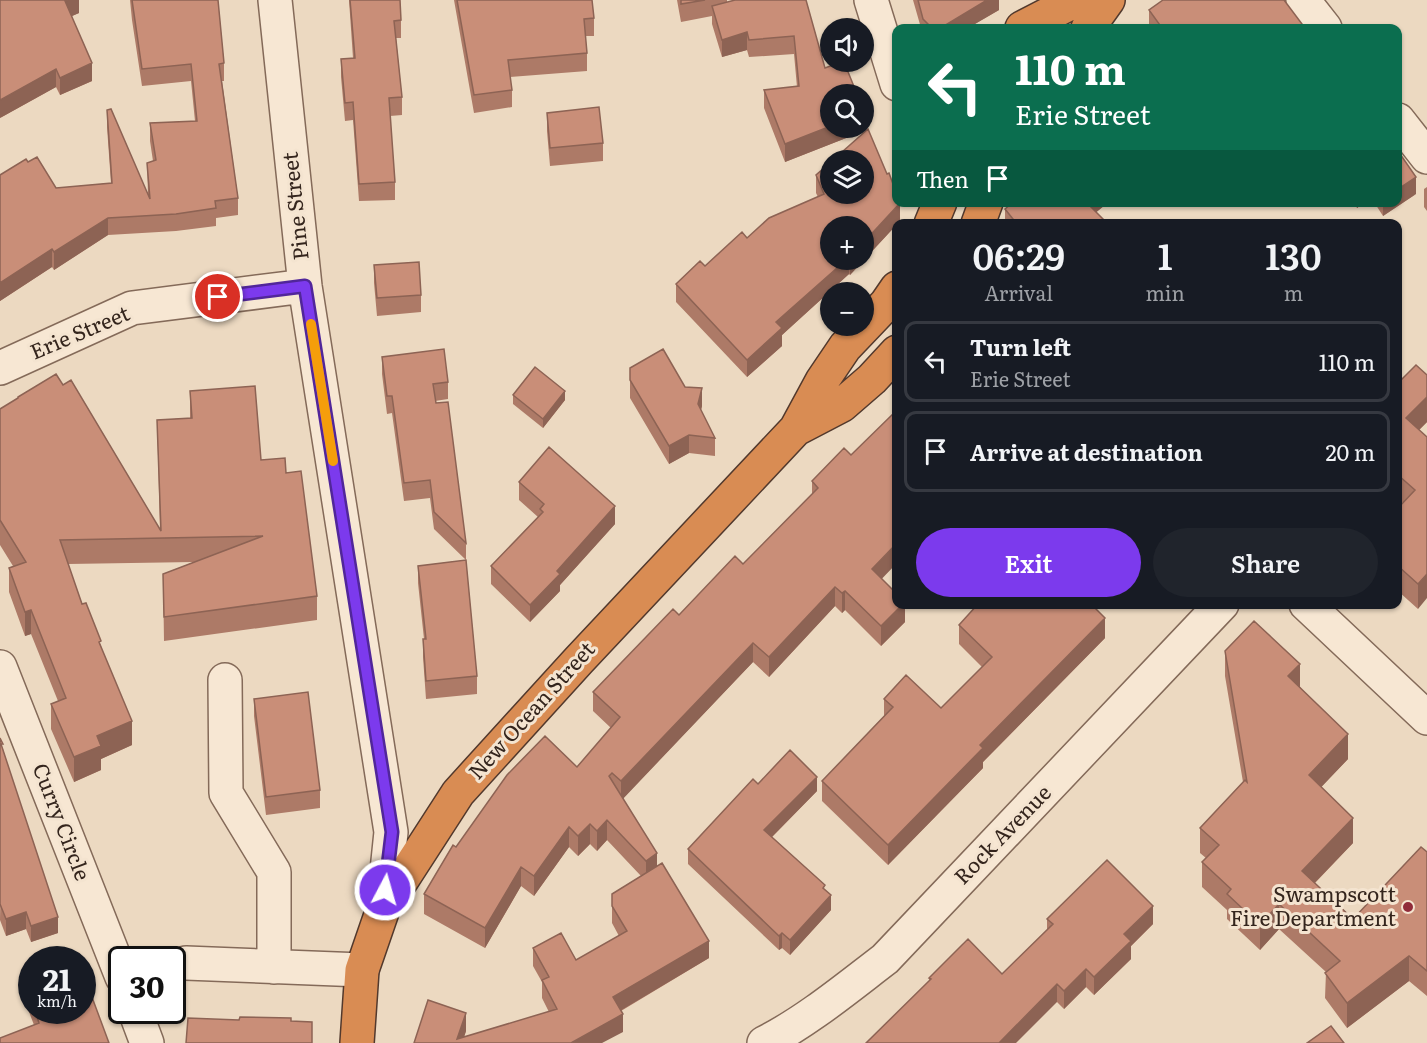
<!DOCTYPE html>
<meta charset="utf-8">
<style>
:root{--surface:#171b24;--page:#20242c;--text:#f1f3f6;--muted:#9ea1a6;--line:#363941;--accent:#7c3aed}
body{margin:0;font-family:Literata,serif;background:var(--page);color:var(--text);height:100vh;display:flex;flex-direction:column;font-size:22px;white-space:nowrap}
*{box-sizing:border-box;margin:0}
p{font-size:20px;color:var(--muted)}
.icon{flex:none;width:33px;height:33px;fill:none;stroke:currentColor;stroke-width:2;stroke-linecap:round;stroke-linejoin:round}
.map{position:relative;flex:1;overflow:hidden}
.sheet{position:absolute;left:892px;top:219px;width:510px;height:390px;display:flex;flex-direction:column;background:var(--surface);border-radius:12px;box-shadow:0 2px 4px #0004}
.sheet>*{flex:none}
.banner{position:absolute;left:892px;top:24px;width:510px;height:183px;border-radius:12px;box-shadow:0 2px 4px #0004;background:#0b6e4f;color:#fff;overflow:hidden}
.controls{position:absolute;left:820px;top:18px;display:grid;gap:12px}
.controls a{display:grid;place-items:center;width:54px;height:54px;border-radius:50%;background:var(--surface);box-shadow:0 2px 4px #0004;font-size:30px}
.speed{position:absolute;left:18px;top:946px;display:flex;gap:12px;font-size:30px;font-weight:700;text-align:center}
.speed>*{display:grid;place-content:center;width:78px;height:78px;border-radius:50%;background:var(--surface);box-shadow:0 2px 4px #0004;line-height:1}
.speed small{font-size:15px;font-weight:400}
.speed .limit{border:3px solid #111;border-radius:9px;background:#fff;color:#111}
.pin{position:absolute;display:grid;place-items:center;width:51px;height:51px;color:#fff;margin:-26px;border:3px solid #fff;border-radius:50%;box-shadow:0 2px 6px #0007}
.me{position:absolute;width:66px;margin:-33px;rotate:6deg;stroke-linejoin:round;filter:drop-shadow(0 0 4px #0008)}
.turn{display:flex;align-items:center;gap:21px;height:126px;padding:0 24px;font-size:27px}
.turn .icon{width:78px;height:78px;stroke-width:2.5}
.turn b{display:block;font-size:42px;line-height:51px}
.then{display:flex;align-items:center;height:57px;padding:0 24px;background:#0003;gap:12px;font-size:22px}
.eta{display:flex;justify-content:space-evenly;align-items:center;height:102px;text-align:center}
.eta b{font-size:36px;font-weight:600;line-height:42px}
.cta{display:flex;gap:12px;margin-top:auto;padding:12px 24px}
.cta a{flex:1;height:69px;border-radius:36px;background:var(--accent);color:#fff;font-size:24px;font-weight:600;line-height:69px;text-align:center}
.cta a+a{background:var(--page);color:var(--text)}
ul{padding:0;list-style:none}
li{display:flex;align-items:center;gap:18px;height:81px;margin:0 12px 9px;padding:0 12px;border:3px solid var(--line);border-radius:12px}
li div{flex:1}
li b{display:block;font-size:22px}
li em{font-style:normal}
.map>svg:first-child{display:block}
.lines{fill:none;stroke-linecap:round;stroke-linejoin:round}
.minor-casing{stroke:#846a59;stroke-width:36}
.highway-casing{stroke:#52392d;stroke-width:36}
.minor{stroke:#f7e7d3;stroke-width:33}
.highway{stroke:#d98c53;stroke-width:33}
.wall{fill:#ad7a67;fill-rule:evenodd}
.shaded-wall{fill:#8d6354}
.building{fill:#c98e78;stroke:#8d6354;stroke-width:1.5}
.route-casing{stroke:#51269a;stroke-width:15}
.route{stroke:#7c3aed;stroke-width:10}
.slow{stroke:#f59e0b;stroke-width:10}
.poi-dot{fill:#912c3a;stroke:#f4e4d0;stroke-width:2}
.labels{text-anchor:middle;stroke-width:6;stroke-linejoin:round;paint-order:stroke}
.street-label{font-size:21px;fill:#34251d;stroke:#f4e4d0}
.poi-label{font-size:21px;fill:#34251d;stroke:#f4e4d0;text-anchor:end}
</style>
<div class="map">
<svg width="1427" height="1043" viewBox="0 0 1427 1043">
<rect width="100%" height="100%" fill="#ecd9c1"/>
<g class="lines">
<!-- minor casing -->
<g class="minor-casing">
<path id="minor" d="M275 0 305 286 391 832 383 909
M871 0 897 84
M1303 0 1325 28
M1398 120 1427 157
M0 368 132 308 305 286
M1306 604 1427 718
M0 667 122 977
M225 680 226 793 274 872V967
M186 963 362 970
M135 1011 147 1043
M764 1043C806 1022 847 988 885 959L1222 604"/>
</g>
<!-- highway casing -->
<g class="highway-casing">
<path id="highway" d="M1022 28 1076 0
M1088 28 1108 0
M931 224 940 202
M978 224 986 202
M796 429 842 405 872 379 897 352
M357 1043 362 970 383 909 458 793 579 660 796 429 822 381 845 347 886 304 897 288"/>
</g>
<!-- minor -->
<use href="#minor" class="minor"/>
<!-- highway -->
<use href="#highway" class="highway"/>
</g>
<!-- wall -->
<path class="wall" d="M79 0V13L72 16 92 81 60 95 56 87 0 118Z
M130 0H218L224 63V81H222L238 198V215L216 218V226L176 231 108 235 54 270 52 267 0 301V175L28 162 56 188 111 183 107 127V110L148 194 147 163 153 161 150 141V123L195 121 191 81 142 86 132 20Z
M349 0H400L401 20V38H396L402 97V115L390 116 395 182V200L359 201 353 120 345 121 341 77V59L353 58Z
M454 0H592L594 18V36H585L587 53V71L510 77 512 90V107L474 113Z
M677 0H727V2L806 0 825 68 864 131 785 162 764 108V90L797 87 794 54 749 57 747 50 722 57 712 24V16L681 22Z
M913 0H999V10L968 28H921Z
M1149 10 1305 28H1151L1149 26Z
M547 113 603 143V161L550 166 547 131Z
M816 175 900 221 850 275 849 274 782 335V346L747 377 676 302V284L705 266 747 238 818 197 816 193ZM864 226V260H831Z
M1427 187V211L1424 207V189Z
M1416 194 1383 216 1374 202H1398Z
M1105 202V205L1096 212 1108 224H1005V209Z
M1353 202H1365L1357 208Z
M374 265 421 295V312L377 316 374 283Z
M382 357 448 382V399L435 401 466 543V560L477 676V694L426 699 423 657V639H424L418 583V566L466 560 434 529 430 498 404 501 392 413 387 414 382 374Z
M630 368 685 387 702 406 701 410 715 438V456L689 453 669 464 630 398Z
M1427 375V422L1419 430 1418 609 1398 591V508L1403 503 1398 499V383Z
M63 385 160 530 157 420 190 418V391L261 460 286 473 317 596V620L164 641 163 574 194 562 68 564 82 604 101 646 132 745 101 759V770L74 782 51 729V704L58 701 31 634 25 636 9 592V568L13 566 0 545V409Z
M513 395 565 400 543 428 513 404Z
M844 448 881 579 905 604V622L881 646 845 610 842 613 835 606 769 677 753 662 623 798 657 866 709 958 621 1011 623 1032 414 1043 466 1031 464 1037 549 1012 542 998V982L533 966V948L576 960 619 936 612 923V894L641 876 607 840 597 851 590 844 578 856 569 847 534 896 521 886 485 948 424 914V894L456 847 577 767 611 728 593 711V692L679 615 743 564 812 494V481Z
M519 482 615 524 560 585V591L530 622 491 584V566L538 517 519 500Z
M959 625 1105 638 983 762V768L888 865 822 801V781L884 716V699L941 708 982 667 959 644Z
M1225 651 1300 687 1348 759 1321 787 1353 843 1315 883 1353 919 1427 852V996L1409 981 1347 1028 1325 998 1326 972 1279 929 1260 950 1227 919V910L1202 887V862L1206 858 1200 853V828L1243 782 1225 676Z
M254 699 320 790V808L266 815 254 716Z
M3 749 58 933 31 942 26 929 6 936 0 920Z
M758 784 817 791 772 837 825 890 831 910 790 955 782 948 779 950 688 864V849Z
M1047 919 1153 924 1131 946V959L1094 995 1086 987 1064 1009 1057 1002 929 981V978L1002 974 1047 930Z
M32 985V1011H82L34 1025 26 1004V987Z"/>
<!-- shaded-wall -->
<path class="shaded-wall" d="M68 0H79V13L65 19V1Z
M987 0H999V10L968 28H938V27Z
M747 32V50L722 57V40Z
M92 63V81L60 95V78Z
M56 69V87L0 118V100Z
M864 113V131L785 162V144L831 126V128H864Z
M1416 177V194L1383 216V202H1398V189Z
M1088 202H1105V205L1087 220V203Z
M1357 202H1365L1357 208Z
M900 203V221L850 275V260H864V242Z
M108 218V235L54 270V252Z
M52 249V267L0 301V283Z
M846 260H849V274L782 335V346L747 377V360L776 322Z
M702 388V406L698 421V404Z
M565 391V400L543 428V419Z
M1427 397V422L1406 443V418Z
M689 435V453L669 464V446Z
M615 506V524L560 585V591L530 622V605L557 571Z
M897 543V563L872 589V569Z
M1427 574V598L1418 609V584Z
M835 587V606L769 677V657Z
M845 591V610L842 613V593Z
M903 604H905V622L881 646V626Z
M31 610V634L25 636V612Z
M1105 618V638L983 762V768L888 865V845L980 745Z
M753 643V662L621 801V781Z
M1300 664V689L1288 676Z
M132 721V745L101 759V770L74 782V757L97 736Z
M1348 734V759L1309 800V775Z
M817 777V791L764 845V830Z
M1353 818V843L1302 896V871Z
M607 820V840L597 851V831Z
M590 824V844L578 856V836Z
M569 827V847L534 896V876Z
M657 853V873L646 881V861Z
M521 867V886L485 948V928Z
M831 895V910L790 955V940Z
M1279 904V929L1260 950V925Z
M1153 906V924L1131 946V959L1094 995V977L1124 934Z
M26 912V929L6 936V919Z
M58 917V933L31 942V926Z
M782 933V948L779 950V936Z
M709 941V958L613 1015V997Z
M1409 956V981L1347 1028V1003Z
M1086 969V987L1064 1009V991Z
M1057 984V1002L1016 1043H999Z
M466 1013V1031L462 1043 457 1039Z
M623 1014V1032L602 1043H571Z"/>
<!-- building -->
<path class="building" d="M0 0H68L65 1 92 63 60 78 56 69 0 100Z
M132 0H218L224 63 219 64 238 198 215 201 216 208 176 214 108 218 54 252 52 249 0 283V175L26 159 28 162 37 157 56 188 112 183 107 110 111 109 150 199 147 163 156 160 150 123 197 121 191 64 142 69Z
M350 0H400L401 20 394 21 402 97 389 98 395 182 359 184 353 102 345 103 341 59 355 58Z
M457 0H592L594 18 584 19 587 53 508 60 512 90 474 95Z
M681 0H705L681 4Z
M735 0H806L825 68 841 62H844L857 94H831V126L785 144 764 90 799 86 794 36 749 40 747 32 722 40 712 6Z
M918 0H987L944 26 938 27 930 26 923 19Z
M1163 0H1284L1305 28H1162L1149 10Z
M599 107 603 143 550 148 547 113Z
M868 129 887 174 889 173 897 195V202L900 203 864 242V226H831V260H846L776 322 782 328 747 360 676 284 700 261 705 266 742 232 747 238 769 218 824 194 816 175 831 162V194H864V160H833Z
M1398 151 1416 177 1398 189Z
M1013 202H1088L1087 203 1108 224H1017L1005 209Z
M419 262 421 295 377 298 374 265Z
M444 349 448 382 433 384 436 403 448 402 466 543 434 512 430 480 404 483 392 396H387L382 357Z
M663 349 685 387 702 388 698 404 715 438 689 435 669 446 630 380V368Z
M1416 365 1427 375V397L1406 418 1427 437V574L1418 584 1398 566V508L1415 490 1398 475V383Z
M535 367 565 391 543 419 513 395Z
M56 374 63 385 71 380 161 531 157 420 192 418 190 391 255 386 261 460 285 458 286 473 301 471 317 596 164 617 163 574 263 536 60 540 82 604 86 603 101 641 99 642 132 721 97 736 101 746 74 757 51 704 66 698 31 610 25 612 9 568 26 562 0 520V409L18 398V397Z
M897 410V543L872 569 897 594V604H903L881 626 845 591 842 593 835 587 769 657 753 643 621 781 612 773 609 776 657 853 646 861 607 820 597 831 590 824 578 836 569 827 534 876 521 867 485 928 424 894 453 845 456 847 507 775 545 736 577 767 620 717 593 692 673 609 679 615 735 556 743 564 818 488 812 481 844 448 851 455Z
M549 447 615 506 557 571 560 574 530 605 491 566 543 512 540 509 544 504 519 482Z
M466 560 477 676 426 681 423 639H426L418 566Z
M978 604H1091L1105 618 980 745 983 748 888 845 822 781 893 707 884 699 906 675 941 708 992 657 959 625Z
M1254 621 1300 664 1288 676 1348 734 1309 775 1353 818 1302 871 1353 919 1421 847 1427 852V971L1409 956 1347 1003 1325 973 1340 961 1279 904 1260 925 1227 894 1231 889 1202 862 1219 845 1200 828 1245 780 1247 782 1225 651Z
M308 692 320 790 266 797 254 699Z
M0 738 3 744H1L58 917 31 926 26 912 6 919 0 904Z
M790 750 817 777 764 830 825 885 823 888 831 895 790 940 782 933 779 936 688 849 753 779 758 784Z
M1107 860 1153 906 1124 934 1131 941 1094 977 1086 969 1064 991 1057 984 999 1043H866L931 979 929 978 968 939 1002 974 1053 924 1047 919Z
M662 863 709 941 613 997 623 1014 571 1043H414L428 1000 466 1013 457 1039 557 1009 542 980 549 977 533 948 561 933 576 960 627 931 612 906V894Z
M86 981 109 1043H0V1038L39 1023 35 1011H82V982Z
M32 985V1002L26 987Z
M240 1017 291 1018V1021L312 1022V1043H186L188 1018 239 1020Z
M1331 1026 1344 1043H1307Z"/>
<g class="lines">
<!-- route casing -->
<g class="route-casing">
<path id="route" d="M218 297 305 286 392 832 385 890"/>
</g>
<!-- route -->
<use href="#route" class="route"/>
<!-- slow -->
<path class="slow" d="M311 324 333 461"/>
</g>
<!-- markers -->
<circle class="poi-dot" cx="1408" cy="907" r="6"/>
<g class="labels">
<!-- street labels -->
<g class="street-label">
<text transform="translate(296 206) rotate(-96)" y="7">Pine Street</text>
<text transform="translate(80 333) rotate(-23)" y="7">Erie Street</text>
<text transform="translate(532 711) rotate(-48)" y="7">New Ocean Street</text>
<text transform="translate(61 822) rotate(69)" y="7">Curry Circle</text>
<text transform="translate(1003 835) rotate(-46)" y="7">Rock Avenue</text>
</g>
<!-- poi labels -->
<g class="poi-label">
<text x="1396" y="902">Swampscott<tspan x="1396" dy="24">Fire Department</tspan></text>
</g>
</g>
</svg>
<div class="controls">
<a><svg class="icon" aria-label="sound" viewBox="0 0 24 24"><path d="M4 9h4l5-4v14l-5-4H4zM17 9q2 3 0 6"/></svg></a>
<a><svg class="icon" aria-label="search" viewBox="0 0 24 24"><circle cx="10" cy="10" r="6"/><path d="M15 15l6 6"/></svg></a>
<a><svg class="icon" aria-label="layers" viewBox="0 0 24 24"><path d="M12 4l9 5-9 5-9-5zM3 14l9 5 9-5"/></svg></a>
<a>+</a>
<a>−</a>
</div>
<div class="speed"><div>21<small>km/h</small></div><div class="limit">30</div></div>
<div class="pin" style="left:218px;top:297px;background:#d93025"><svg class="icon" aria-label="arrive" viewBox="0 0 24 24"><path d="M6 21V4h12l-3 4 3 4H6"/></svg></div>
<svg class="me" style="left:385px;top:890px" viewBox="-20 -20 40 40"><circle r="17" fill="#7c3aed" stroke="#fff" stroke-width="3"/><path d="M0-11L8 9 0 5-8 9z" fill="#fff"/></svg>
<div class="banner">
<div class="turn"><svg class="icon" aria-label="left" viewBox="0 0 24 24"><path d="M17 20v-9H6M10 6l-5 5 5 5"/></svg><div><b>110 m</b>Erie Street</div></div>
<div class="then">Then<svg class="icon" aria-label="arrive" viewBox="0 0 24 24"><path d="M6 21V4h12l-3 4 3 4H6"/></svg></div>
</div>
<section class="sheet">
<div class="eta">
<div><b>06:29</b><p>Arrival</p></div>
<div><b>1</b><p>min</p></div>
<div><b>130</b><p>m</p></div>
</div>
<ul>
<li><svg class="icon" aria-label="left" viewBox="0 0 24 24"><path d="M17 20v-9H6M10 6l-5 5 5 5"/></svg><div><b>Turn left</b><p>Erie Street</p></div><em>110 m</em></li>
<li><svg class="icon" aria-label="arrive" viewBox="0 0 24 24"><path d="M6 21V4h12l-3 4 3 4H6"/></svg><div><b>Arrive at destination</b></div><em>20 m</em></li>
</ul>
<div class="cta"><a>Exit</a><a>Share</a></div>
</section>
</div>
